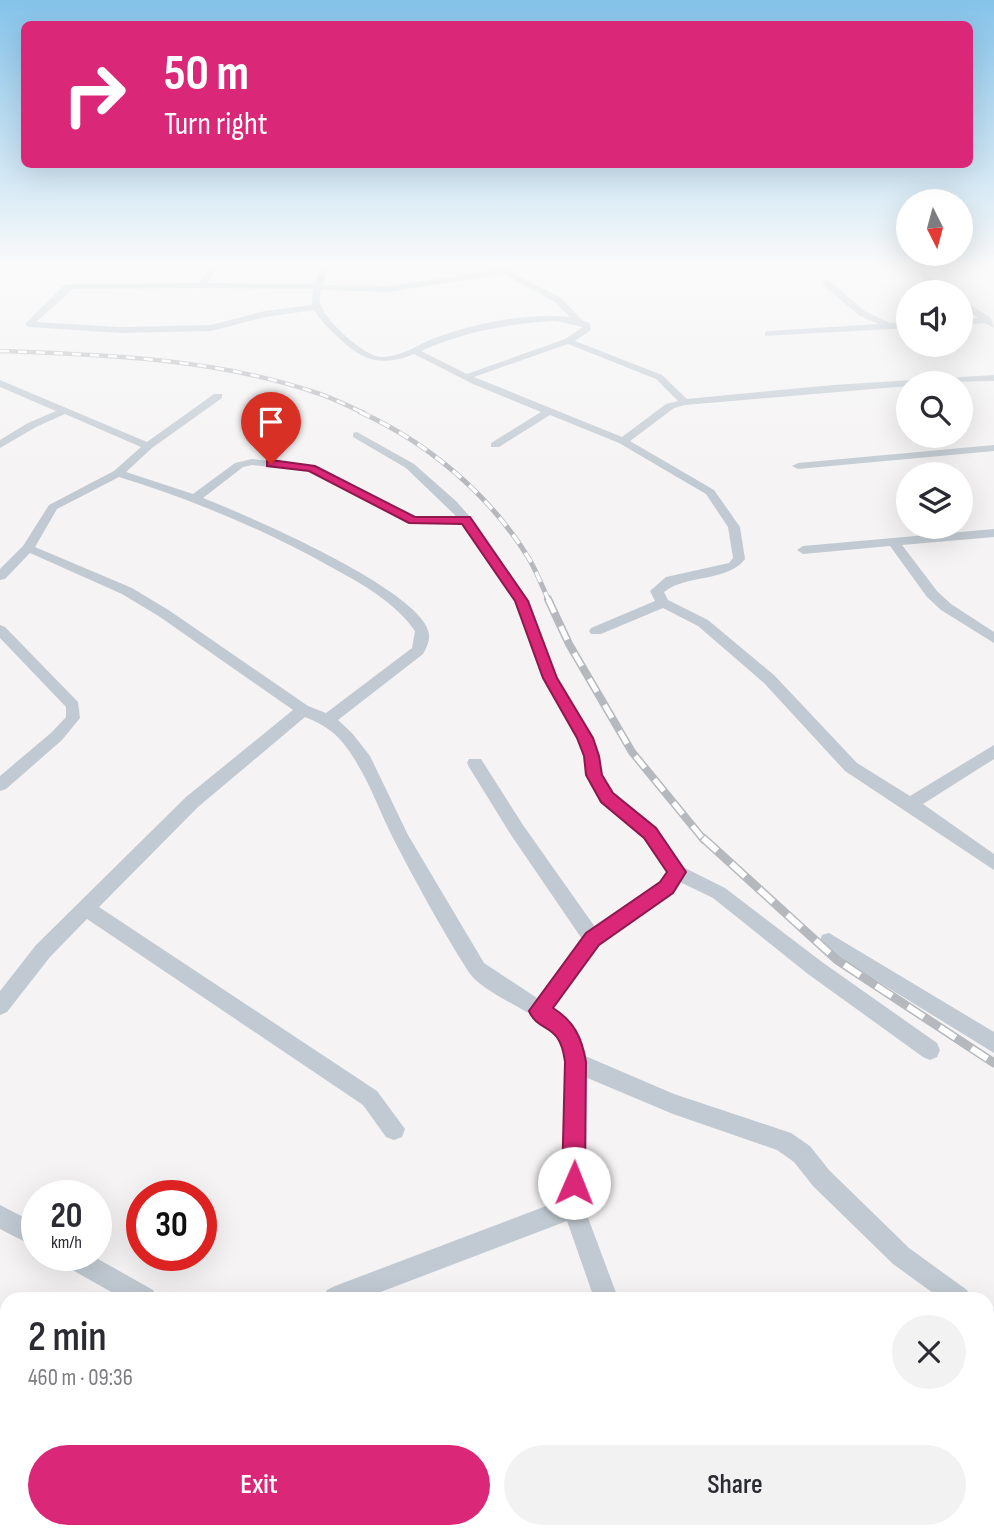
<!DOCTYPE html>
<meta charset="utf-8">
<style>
:root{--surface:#fff;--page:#f2f2f3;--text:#2b2b33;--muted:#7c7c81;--accent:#db2777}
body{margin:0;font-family:"Sofia Sans Condensed",sans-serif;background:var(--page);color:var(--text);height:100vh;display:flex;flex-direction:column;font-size:26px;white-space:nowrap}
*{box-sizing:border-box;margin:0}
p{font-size:23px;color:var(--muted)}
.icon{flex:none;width:38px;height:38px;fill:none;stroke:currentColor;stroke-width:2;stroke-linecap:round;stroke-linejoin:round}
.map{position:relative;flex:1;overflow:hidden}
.panel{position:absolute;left:0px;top:1292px;width:994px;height:247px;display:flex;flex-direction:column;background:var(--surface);border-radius:21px 21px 0 0;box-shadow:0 7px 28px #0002}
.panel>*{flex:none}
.guide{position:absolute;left:21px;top:21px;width:952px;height:147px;border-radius:10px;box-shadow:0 7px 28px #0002;background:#db2777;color:#fff;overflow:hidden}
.needle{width:46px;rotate:174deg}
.buttons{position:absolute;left:896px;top:189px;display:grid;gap:14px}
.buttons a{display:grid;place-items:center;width:77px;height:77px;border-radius:50%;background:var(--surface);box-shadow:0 7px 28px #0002;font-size:35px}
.speed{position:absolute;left:21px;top:1180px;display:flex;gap:14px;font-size:35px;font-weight:700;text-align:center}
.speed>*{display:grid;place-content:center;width:91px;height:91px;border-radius:50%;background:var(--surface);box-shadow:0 7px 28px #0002;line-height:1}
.speed small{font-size:18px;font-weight:400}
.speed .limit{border:10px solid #d22;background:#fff;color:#111}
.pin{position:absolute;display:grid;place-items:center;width:60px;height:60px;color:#fff;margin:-72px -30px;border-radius:50% 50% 50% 0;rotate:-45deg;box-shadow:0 0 7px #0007}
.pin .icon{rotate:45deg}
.me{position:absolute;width:77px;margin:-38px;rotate:1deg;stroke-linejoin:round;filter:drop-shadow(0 0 5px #0008)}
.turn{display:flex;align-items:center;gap:24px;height:147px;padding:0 28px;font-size:32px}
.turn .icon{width:91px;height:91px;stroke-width:2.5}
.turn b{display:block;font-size:49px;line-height:60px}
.round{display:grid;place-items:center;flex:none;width:74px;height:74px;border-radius:37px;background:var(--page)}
.headline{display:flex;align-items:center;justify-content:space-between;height:119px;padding:0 28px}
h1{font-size:42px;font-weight:600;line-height:52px}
.button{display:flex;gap:14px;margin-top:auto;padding:14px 28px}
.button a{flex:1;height:80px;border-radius:42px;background:var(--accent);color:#fff;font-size:28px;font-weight:600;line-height:80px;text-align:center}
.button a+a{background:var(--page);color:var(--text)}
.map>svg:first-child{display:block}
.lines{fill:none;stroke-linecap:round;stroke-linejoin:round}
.street{fill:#c1cad2;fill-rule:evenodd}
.rail-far3-casing{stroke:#b5b8bd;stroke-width:4.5}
.rail-far2-casing{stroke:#b5b8bd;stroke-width:5}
.rail-far1-casing{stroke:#b5b8bd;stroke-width:8}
.rail-casing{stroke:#b5b8bd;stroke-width:9}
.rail-far3{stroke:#fff;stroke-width:2.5;stroke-dasharray:9;stroke-linecap:butt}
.rail-far2{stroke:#fff;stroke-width:3.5;stroke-dasharray:11;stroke-linecap:butt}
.rail-far1{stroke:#fff;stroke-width:5;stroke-dasharray:15;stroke-linecap:butt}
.rail{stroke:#fff;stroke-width:6;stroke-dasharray:19;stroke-linecap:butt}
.route{fill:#db2777;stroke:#8e194d;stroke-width:2}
</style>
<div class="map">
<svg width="994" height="1537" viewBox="0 0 994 1537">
<rect width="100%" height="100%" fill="#f5f3f3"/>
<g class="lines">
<!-- street -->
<path class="street" d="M210 266H218L208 283 315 284 320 266H328L323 285 388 286 505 269 561 298 583 321 590 323 591 330 575 341 662 375 687 399 833 385 994 375V381L908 383V386L685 405 674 408 630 441 714 490 740 527 745 559C728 582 687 574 664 592L668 600 708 620 774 675 857 763 910 796 994 745V759L923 804 994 854V870L845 771 764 683 698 626 663 608 601 634H591L589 631 591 628 655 601 650 591 666 577 729 563 733 558 728 527 706 494 619 443 550 415 499 447H491V443L541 412 473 384 414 354C382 367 363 361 340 339 330 330 321 321 314 310L265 317 211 331 121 333 29 327 25 324 63 286 69 284 199 283ZM504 274 555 302 570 317C526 313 474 323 432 339 416 346 400 357 381 357 365 357 326 321 321 306 319 300 320 295 321 290L388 292ZM197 288 313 289 312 305 265 311 211 325 121 327 36 322 73 289ZM556 321 583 327 565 339 467 374 421 351C463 332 510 323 556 321ZM568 344 656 379 678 401 666 404 622 437 474 377Z
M907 266H916L950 292H941Z
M823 281H829L866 312 890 323 908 322V328L765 336V332L768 331 879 324 860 316 823 285Z
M961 299 991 318 994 328 985 323 961 325V319L978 318 961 306Z
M0 380 147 442 214 394H222V398L152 448 126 472 193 494 235 463 252 459 315 466 415 517H457L406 468 353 437V433L357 432 414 464 457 502 470 517 529 601 557 678 593 738 600 756 602 775 613 793 656 828 683 867 725 888 822 962 937 1043 940 1050 937 1057 930 1060 923 1057 808 974 713 898 680 882 672 892 599 945 553 1008C571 1021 579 1033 583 1055L674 1094 791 1133 810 1146 829 1170 909 1248 967 1290 971 1298H940L893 1264 813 1186 794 1162 777 1150 673 1114 585 1077 584 1207 618 1298H594L567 1221 365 1298H323L327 1290 335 1286 562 1200C564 1161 573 1076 560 1041 551 1016 484 997 468 971 442 930 418 886 395 842 378 809 367 773 343 743 333 730 320 723 305 717L198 807 99 907 377 1091 405 1129 402 1137 394 1140 386 1137 363 1105 87 919 50 957 7 1012 0 1015V991L36 945 186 797 293 710 160 617 122 594 30 553 5 579 0 580V569L23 546 49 505 114 471 141 447 65 414 36 427 0 448V440L28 423 56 411 0 387ZM252 465 308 471 409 524H463L516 601 543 678 577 738 584 756 586 775 601 803 644 838 667 872 660 882 595 927 523 825 481 759H469L467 763 469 767 511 835 582 939 537 998 484 963 408 835 370 756 352 733 338 720 423 654C426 649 430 641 429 634 424 591 244 514 203 498L243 467ZM119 477C193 500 263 529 331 567 362 584 395 602 415 631L412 648 326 713 308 706 170 611 132 588 35 547 57 509Z
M994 445V451L798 469 792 466 798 463Z
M994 529V537L902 545 937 591 951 604 994 632V643L941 610 927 597 890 546 803 554 797 550 803 546Z
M0 625 5 627 78 702 80 718 62 740 6 789 0 791V776L52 732 66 717V707L0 638Z
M829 933 994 1032V1053L822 947 820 941 822 935Z
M0 1205 37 1224V1248L0 1229Z
M57 1255H91L153 1290 157 1298H122L60 1263Z
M987 1306 994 1309V1335L987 1332Z
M676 1531H704L706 1537H678Z
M890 1531H918L915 1537H887Z
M945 1531H978L981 1537H948Z"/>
<!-- rail-far3 casing -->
<g class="rail-far3-casing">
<path id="rail-far3" d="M0 351C106 355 212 358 314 392 331 397 348 406 364 413"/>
</g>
<!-- rail-far2 casing -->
<g class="rail-far2-casing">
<path id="rail-far2" d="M360 412C427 442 489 494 528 557 536 570 542 586 549 601"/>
</g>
<!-- rail-far1 casing -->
<g class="rail-far1-casing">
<path id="rail-far1" d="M548 599 569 644 632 752 704 840"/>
</g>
<!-- rail casing -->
<g class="rail-casing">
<path id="rail" d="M703 838 837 960 994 1063"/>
</g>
<!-- rail-far3 -->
<use href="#rail-far3" class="rail-far3"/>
<!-- rail-far2 -->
<use href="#rail-far2" class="rail-far2"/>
<!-- rail-far1 -->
<use href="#rail-far1" class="rail-far1"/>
<!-- rail -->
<use href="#rail" class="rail"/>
</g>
<!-- sky -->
<linearGradient id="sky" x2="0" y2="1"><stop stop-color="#85c3ea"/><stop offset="0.55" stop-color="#fafafa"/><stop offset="1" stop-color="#fafafa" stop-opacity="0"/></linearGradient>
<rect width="994" height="481" fill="url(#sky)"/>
<!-- route -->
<path class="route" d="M271 460 315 466 415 517H470L528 601 557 678 593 738 599 756 602 775 613 793 656 828 686 872 673 893 599 945 553 1008C574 1021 582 1038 586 1062L585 1183 582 1191 574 1194 566 1191 562 1183 565 1062C560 1021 539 1034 529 1011L586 933 660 882 667 872 644 838 601 802 586 775 584 756 577 738 543 678 515 601 462 524 409 523 309 471 267 466V461Z"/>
</svg>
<div class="buttons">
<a><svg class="needle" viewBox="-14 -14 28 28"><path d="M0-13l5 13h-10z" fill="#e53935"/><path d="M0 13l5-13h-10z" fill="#7c7c81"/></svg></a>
<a><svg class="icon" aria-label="sound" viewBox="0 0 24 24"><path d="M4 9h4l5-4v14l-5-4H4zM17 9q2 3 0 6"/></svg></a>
<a><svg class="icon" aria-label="search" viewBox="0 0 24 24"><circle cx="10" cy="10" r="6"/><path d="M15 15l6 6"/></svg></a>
<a><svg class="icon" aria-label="layers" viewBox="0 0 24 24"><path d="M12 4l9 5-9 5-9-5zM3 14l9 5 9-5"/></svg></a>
</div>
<div class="speed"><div>20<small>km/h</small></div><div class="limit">30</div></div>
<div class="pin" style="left:271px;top:464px;background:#d93025"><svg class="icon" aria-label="arrive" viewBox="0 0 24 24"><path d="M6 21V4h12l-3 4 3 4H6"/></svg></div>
<svg class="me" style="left:574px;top:1183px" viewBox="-20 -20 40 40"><circle r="19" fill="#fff"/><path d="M0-13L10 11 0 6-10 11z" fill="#db2777"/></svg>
<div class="guide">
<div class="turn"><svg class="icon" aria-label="right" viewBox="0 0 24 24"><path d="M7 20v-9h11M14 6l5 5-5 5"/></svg><div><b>50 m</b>Turn right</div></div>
</div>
<section class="panel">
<div class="headline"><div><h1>2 min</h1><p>460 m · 09:36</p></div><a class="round"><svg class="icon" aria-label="close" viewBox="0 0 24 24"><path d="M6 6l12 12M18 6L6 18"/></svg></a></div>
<div class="button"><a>Exit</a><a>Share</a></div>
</section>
</div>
